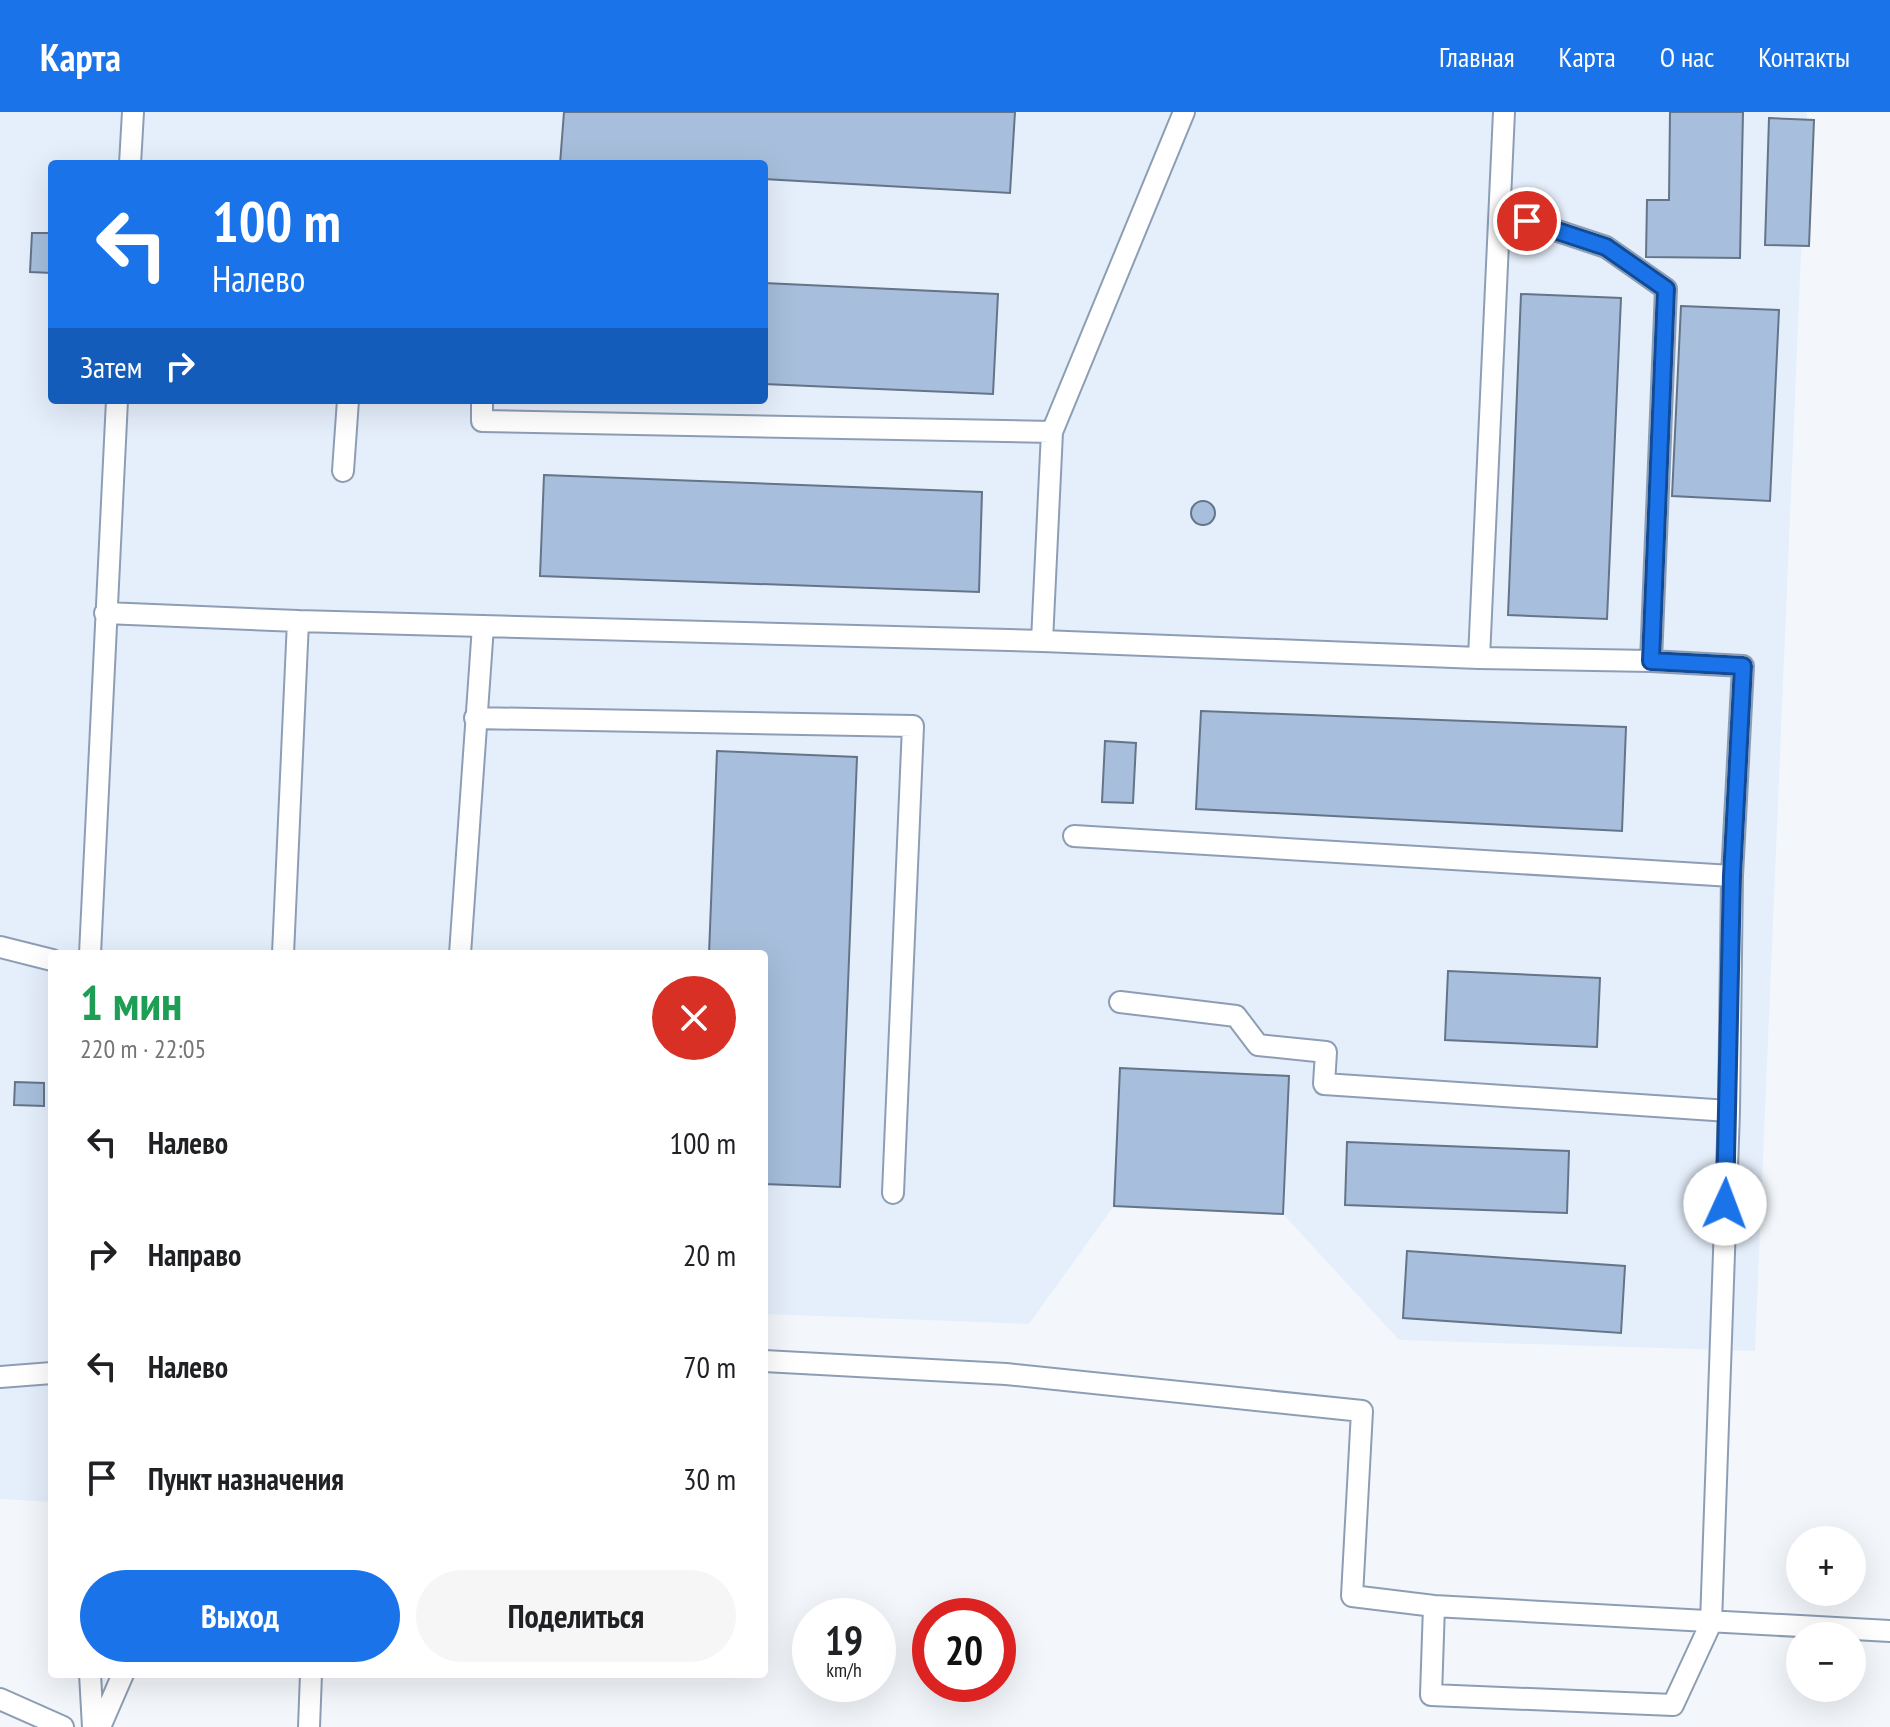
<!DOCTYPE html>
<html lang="ru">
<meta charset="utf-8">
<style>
:root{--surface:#fff;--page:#f6f6f6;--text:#202124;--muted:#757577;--accent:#1a73e8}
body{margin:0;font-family:"PT Sans Narrow",sans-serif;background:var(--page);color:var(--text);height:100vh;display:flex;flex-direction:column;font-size:30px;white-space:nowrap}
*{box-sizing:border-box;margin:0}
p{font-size:26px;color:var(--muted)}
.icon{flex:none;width:44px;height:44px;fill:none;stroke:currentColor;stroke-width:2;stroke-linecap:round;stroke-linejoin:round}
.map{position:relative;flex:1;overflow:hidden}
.sheet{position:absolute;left:48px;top:838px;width:720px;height:728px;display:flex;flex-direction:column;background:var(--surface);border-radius:8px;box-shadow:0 8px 32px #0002}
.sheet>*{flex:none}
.top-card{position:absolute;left:48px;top:48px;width:720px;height:244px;border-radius:8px;box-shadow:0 8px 32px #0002;background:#1a73e8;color:#fff;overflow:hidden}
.buttons{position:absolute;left:1786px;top:1414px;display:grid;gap:16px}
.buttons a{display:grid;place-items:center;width:80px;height:80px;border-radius:50%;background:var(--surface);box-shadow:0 8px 32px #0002;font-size:40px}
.speed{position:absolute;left:792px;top:1486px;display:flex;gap:16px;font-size:40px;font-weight:700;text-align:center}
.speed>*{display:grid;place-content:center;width:104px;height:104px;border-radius:50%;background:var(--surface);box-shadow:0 8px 32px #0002;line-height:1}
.speed small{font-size:20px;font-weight:400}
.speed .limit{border:12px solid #d22;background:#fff;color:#111}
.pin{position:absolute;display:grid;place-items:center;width:68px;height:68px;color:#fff;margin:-34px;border:4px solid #fff;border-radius:50%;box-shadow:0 2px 8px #0007}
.me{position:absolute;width:88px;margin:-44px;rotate:2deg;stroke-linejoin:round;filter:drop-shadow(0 0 6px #0008)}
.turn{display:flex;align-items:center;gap:28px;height:168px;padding:0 32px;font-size:36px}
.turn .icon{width:104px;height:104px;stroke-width:2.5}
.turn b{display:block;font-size:56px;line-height:68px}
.then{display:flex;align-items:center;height:76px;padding:0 32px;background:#0003;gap:16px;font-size:30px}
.round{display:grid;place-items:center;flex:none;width:84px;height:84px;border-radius:42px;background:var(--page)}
.overview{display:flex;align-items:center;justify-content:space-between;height:136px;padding:0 32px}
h1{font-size:48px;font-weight:700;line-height:60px;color:#1e9e55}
.action{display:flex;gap:16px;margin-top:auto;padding:16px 32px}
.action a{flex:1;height:92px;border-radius:48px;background:var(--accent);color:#fff;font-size:32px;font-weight:700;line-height:92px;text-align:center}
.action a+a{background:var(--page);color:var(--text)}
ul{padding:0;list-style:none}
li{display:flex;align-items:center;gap:24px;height:112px;padding:0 32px}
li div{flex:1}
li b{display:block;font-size:30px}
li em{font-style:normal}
header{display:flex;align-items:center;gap:48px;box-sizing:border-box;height:112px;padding:0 40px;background:var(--accent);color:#fff}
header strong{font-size:38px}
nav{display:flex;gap:44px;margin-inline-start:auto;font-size:28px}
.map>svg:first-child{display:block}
.built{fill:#e5effb;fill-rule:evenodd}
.building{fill:#a7bfdc;stroke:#647489;stroke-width:2}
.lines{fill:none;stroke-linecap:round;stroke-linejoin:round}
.lane-casing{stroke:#8d9eb4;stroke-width:24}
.lane{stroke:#fff;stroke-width:20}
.route-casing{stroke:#114b97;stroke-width:20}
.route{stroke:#1a73e8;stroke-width:14}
</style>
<header>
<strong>Карта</strong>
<nav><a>Главная</a><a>Карта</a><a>О нас</a><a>Контакты</a></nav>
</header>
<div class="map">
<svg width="1890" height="1615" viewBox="0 0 1890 1615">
<rect width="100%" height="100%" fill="#f3f7fc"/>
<!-- built -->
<path class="built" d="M0 0H1807L1755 1239 1399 1228 1283 1102 1114 1094 1029 1212 764 1202V842H52V1390L0 1387ZM52 52H764V288H52Z"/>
<!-- building -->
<path class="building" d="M564 0H1015L1010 81 764 67V52H560Z
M1670 0H1743L1740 146 1646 145 1647 88H1669Z
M1769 6 1814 8 1809 134 1765 133Z
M32 121H52V161L30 160Z
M764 171 998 182 993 282 764 272Z
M1521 182 1621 186 1607 507 1508 503Z
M1681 194 1779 198 1770 389 1672 384Z
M544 363 982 380 979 480 540 464Z
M1191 401a12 12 0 1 1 24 0a12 12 0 1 1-24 0Z
M1201 599 1626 615 1622 719 1196 697Z
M1105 629 1136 631 1133 691 1102 690Z
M717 639 857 645 840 1075 764 1072V842H709Z
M1448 859 1600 866 1597 935 1445 928Z
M1120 956 1289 964 1283 1102 1114 1094Z
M15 970 44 971V994L14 993Z
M1347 1030 1569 1039 1567 1101 1345 1093Z
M1407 1139 1625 1154 1621 1221 1403 1206Z"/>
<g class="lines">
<!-- lane casing -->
<g class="lane-casing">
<path id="lane" d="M130 52 133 0
M1500 100 1606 135 1666 177 1651 549
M482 288V309L1052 320
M343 359 348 288
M105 501 298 509 1042 529 1479 546
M1042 529 1052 320 1184 0
M475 606 913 614 893 1081
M1074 724 1732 764 1743 554 1651 549 1479 546 1504 0
M0 835 52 848
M90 842 117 288
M283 842 298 509
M460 842 483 514
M1120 890 1236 904 1258 933 1326 940 1324 972 1729 999
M764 1249 1006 1262 1362 1299 1352 1484 1434 1494 1890 1519
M0 1265 52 1261
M1434 1494 1431 1583 1673 1593 1711 1511 1729 999 1732 764
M90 1562 93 1615
M0 1587 63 1615
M100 1615 123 1562
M309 1615 311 1562"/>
</g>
<!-- lane -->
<use href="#lane" class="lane"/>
</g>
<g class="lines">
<!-- route casing -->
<g class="route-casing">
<path id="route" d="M1527 109 1606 135 1666 177 1651 549 1743 554 1732 764 1725 1092"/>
</g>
<!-- route -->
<use href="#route" class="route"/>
</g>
</svg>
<div class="buttons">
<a>+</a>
<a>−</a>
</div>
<div class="speed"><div>19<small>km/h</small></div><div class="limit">20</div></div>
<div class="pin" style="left:1527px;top:109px;background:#d93025"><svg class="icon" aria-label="arrive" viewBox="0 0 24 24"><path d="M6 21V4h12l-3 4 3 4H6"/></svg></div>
<svg class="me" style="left:1725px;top:1092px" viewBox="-20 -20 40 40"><circle r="19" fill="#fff"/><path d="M0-13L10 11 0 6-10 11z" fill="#1a73e8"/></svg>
<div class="top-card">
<div class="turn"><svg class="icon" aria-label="left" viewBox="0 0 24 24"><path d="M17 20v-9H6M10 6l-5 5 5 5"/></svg><div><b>100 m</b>Налево</div></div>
<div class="then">Затем<svg class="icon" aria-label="right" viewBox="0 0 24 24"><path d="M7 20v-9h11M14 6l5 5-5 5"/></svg></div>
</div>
<section class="sheet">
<div class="overview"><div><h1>1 мин</h1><p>220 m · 22:05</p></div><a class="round" style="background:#d93025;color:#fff"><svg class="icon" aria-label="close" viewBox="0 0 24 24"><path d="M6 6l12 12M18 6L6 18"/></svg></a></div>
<ul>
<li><svg class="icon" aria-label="left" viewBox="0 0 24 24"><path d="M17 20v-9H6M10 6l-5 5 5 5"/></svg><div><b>Налево</b></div><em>100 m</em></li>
<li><svg class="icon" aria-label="right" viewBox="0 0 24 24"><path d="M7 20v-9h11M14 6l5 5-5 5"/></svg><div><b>Направо</b></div><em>20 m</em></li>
<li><svg class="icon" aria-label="left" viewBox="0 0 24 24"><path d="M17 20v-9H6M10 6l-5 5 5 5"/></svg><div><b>Налево</b></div><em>70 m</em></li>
<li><svg class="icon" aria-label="arrive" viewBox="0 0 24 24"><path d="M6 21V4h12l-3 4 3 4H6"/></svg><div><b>Пункт назначения</b></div><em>30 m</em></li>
</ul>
<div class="action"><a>Выход</a><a>Поделиться</a></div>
</section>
</div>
